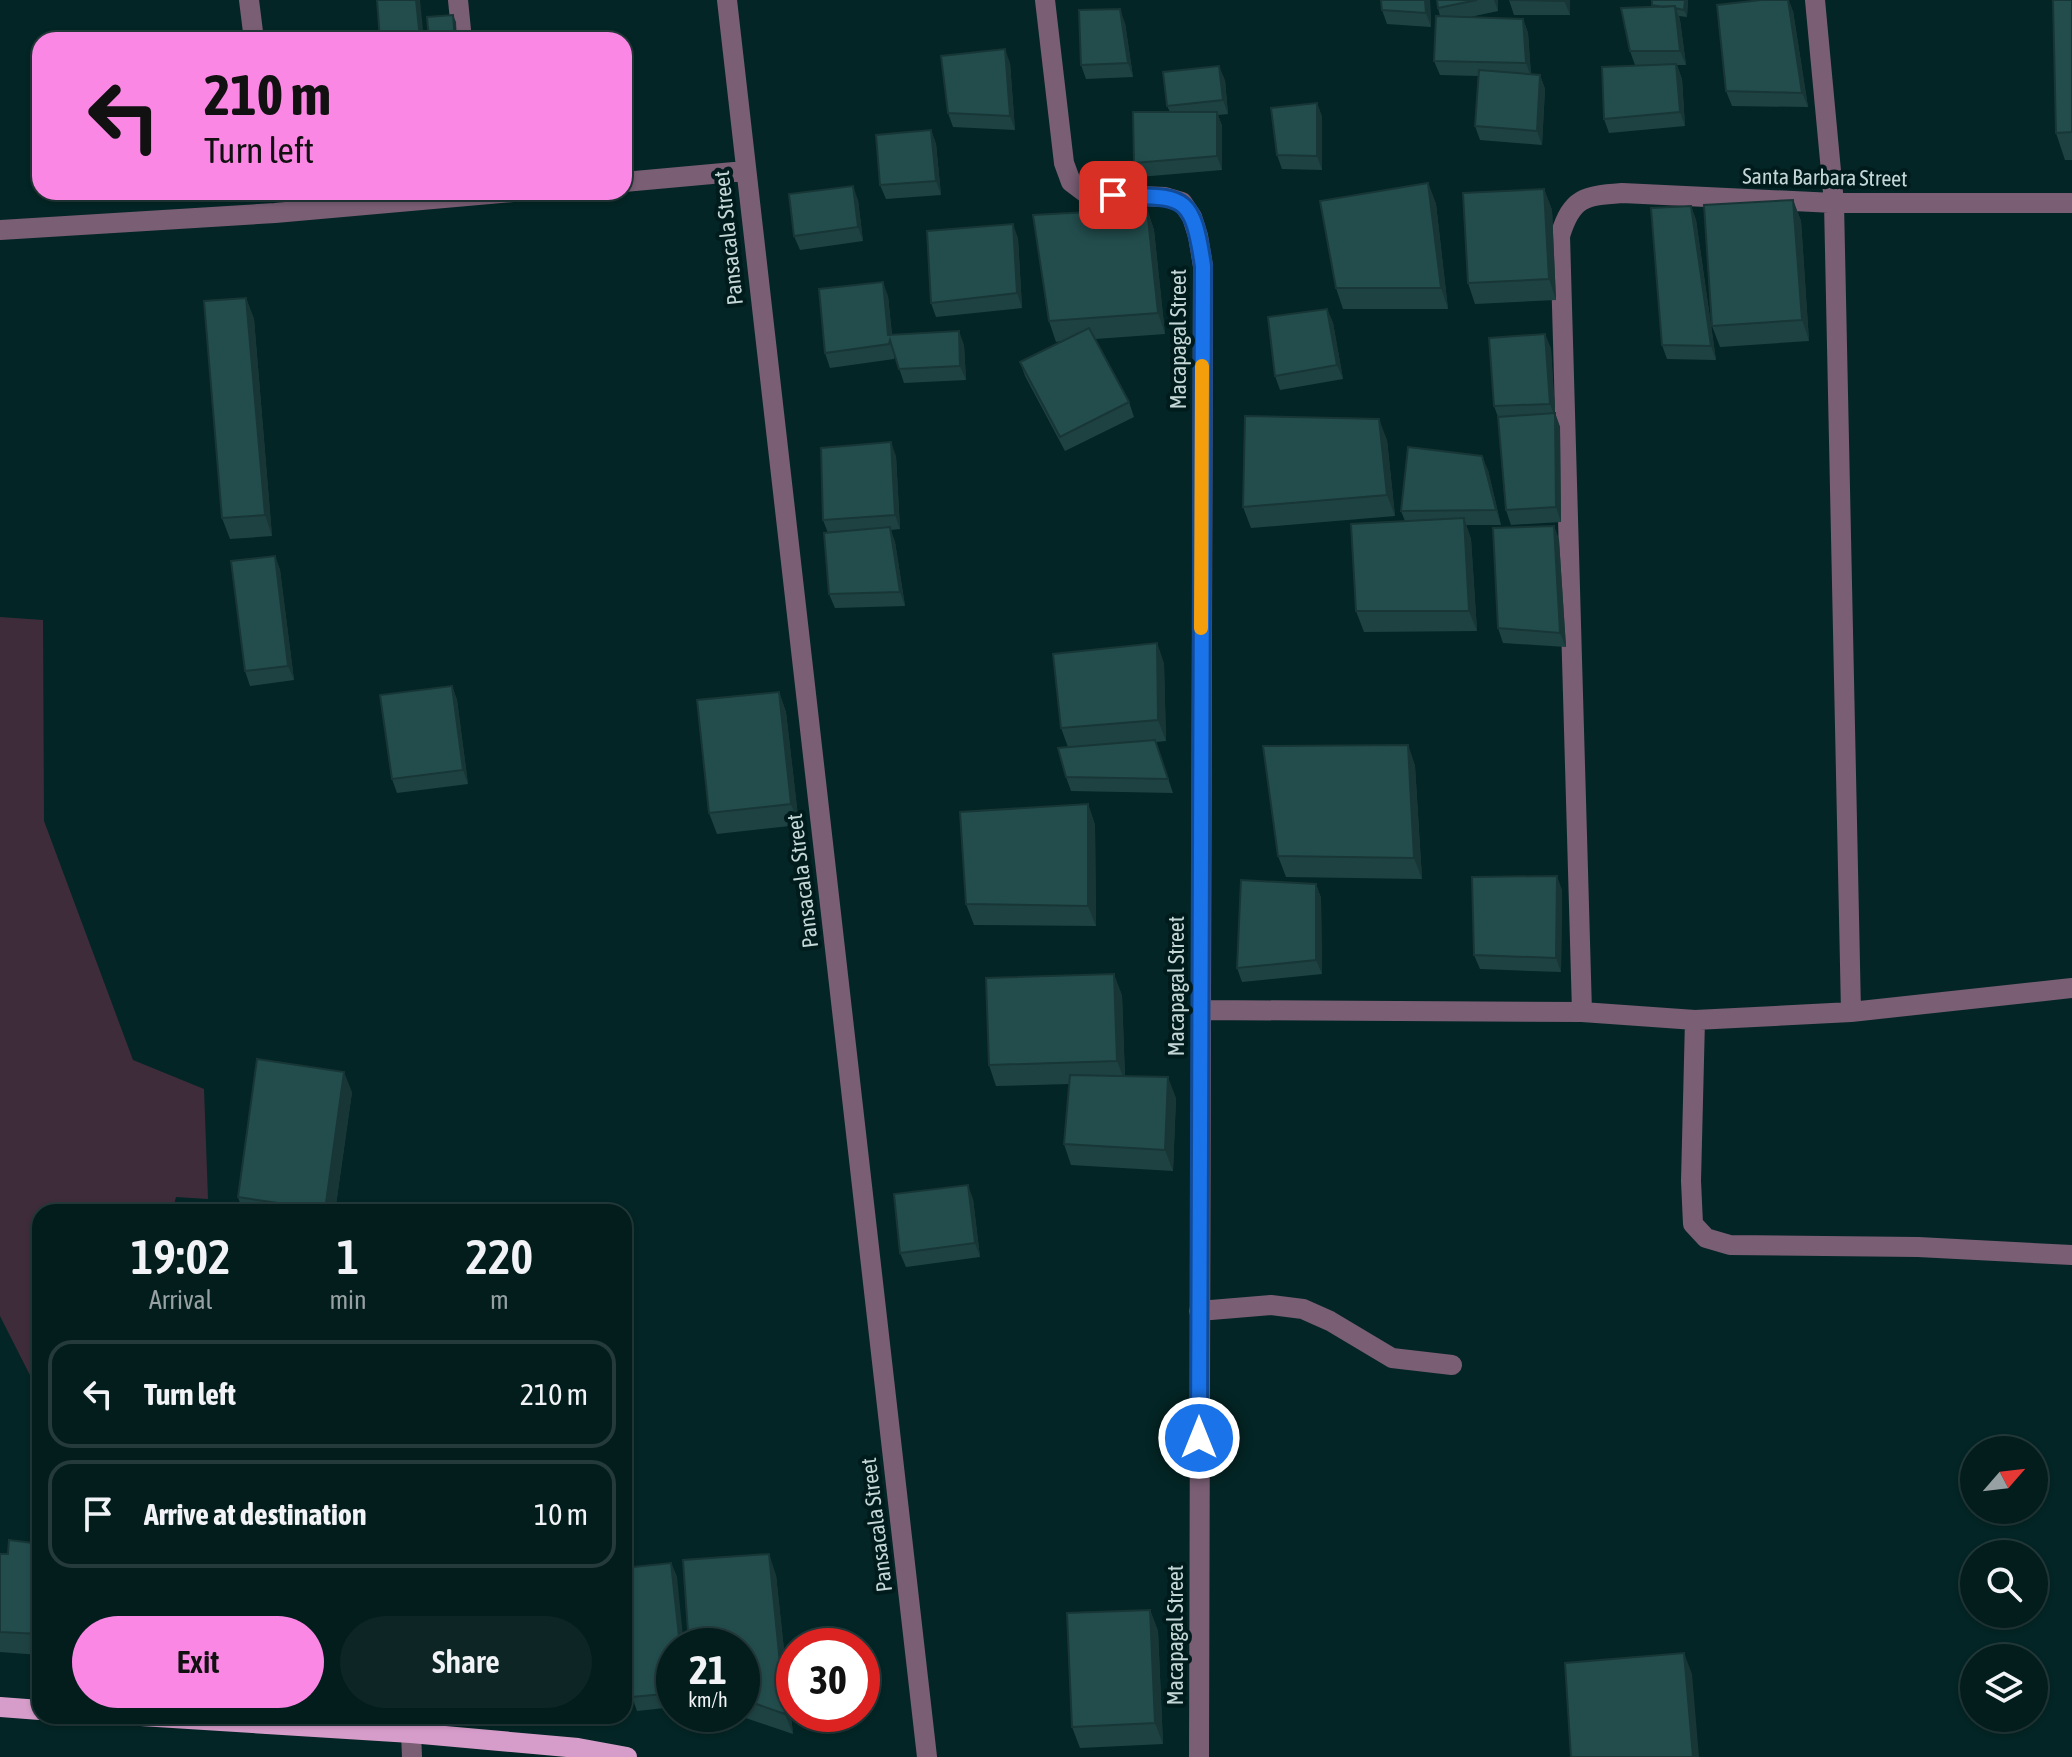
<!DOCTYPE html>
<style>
:root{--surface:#031c1c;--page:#0d2525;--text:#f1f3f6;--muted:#97a1a3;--line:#243a3b;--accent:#fb87e5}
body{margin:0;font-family:"Asap Condensed",sans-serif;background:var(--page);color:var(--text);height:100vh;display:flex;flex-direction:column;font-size:30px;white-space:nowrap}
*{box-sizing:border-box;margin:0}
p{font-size:26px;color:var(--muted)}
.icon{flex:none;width:44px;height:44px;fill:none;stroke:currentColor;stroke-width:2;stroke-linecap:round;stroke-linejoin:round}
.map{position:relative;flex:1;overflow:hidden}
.panel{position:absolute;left:32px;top:1204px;width:600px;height:520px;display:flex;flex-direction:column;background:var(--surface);border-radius:24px;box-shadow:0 2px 6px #0004,0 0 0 2px var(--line)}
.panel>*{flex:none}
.guide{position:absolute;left:32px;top:32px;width:600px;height:168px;border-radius:24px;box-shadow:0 2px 6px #0004,0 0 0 2px var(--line);background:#fb87e5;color:#111;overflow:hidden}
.needle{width:52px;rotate:62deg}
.fabs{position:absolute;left:1960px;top:1436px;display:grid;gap:16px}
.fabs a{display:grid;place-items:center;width:88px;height:88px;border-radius:50%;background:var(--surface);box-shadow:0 2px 6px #0004,0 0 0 2px var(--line);font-size:40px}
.speed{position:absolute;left:656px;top:1628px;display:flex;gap:16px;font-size:40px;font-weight:700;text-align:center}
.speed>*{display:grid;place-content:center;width:104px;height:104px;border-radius:50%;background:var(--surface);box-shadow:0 2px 6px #0004,0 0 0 2px var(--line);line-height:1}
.speed small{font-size:20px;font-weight:400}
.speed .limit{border:12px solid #d22;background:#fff;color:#111}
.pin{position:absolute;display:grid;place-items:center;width:68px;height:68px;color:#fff;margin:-34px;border-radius:16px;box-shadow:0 4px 12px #0006}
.me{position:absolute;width:88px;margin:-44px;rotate:0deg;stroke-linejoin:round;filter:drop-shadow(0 0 6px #0008)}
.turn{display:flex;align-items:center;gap:28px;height:168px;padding:0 40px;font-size:36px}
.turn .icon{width:104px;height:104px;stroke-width:2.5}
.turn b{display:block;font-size:56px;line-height:68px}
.eta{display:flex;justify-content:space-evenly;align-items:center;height:136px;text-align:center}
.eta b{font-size:48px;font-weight:600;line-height:56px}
.action{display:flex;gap:16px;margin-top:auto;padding:16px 40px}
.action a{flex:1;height:92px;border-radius:48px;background:var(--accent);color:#111;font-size:32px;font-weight:600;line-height:92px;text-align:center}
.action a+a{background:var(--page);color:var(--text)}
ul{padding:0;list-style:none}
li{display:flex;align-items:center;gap:24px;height:108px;margin:0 16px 12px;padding:0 24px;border:4px solid var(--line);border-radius:24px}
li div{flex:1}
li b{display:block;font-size:30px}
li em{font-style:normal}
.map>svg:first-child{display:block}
.green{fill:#3f2c3a}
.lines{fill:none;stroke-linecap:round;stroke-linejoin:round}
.minor{stroke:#7a5e74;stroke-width:20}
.major{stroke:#d79dca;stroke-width:20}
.wall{fill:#1e4242}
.shaded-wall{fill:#183636}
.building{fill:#234d4d;stroke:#183636;stroke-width:2}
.route-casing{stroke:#114b97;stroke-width:20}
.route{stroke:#1a73e8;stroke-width:14}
.slow{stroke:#f59e0b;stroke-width:14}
.labels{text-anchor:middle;stroke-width:8;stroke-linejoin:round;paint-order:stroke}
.street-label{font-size:22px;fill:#c4d6d6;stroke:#001b1c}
</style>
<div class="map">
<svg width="2072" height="1757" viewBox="0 0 2072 1757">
<rect width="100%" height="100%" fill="#042525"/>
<!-- green -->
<path class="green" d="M0 617 43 620 44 821 133 1060 204 1089 208 1199 176 1197 172 1212H40V1395L0 1316Z"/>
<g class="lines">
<!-- minor -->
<path class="minor" d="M249 0 254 40
M458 0 462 40
M727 0 927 1757
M1045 0 1064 163 1071 182 1087 194 1165 197 1182 202 1192 217 1198 236 1203 266 1199 1757
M1815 0 1834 203 1851 1012
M624 182 745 171
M0 230 275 213 513 192
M1200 1010 1582 1012 1695 1020 1851 1012 2072 988
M1582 1012 1560 236C1572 197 1584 196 1622 193L1834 203H2072
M1695 1020 1691 1181 1693 1224 1706 1238 1730 1245 1918 1247 2072 1255
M1199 1311 1271 1305 1303 1309 1330 1321 1392 1358 1452 1365
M411 1733 412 1757"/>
<!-- major -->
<path class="major" d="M0 1707 40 1710
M141 1716 411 1733 578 1748 627 1757"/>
</g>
<!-- wall -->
<path class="wall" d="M1430 0 1431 27 1387 24 1382 10Z
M1437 0H1498V11L1470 17 1523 19 1528 33 1531 74 1540 75 1545 89 1542 145 1480 140 1475 126 1478 76 1440 75 1434 61 1440 16 1438 8Z
M1509 0H1570V15H1514Z
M1688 0 1687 17 1679 16 1680 20 1686 65H1677L1682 79 1685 126 1609 133 1604 119 1635 65 1630 51 1652 7V5Z
M2072 0V160H2065L2056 133Z
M1793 11 1808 107 1732 106 1726 91Z
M1125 23 1133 77 1086 79 1081 65Z
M1010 63 1015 130 953 127 948 113Z
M1225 80 1228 114 1218 115 1222 126V170L1139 177 1134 163 1170 112 1167 106Z
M1317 103 1322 117V170L1282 169 1277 155Z
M931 130 936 144 941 195 886 199 880 185Z
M1428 183 1436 204 1448 309H1343L1336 288Z
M1544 189 1552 210 1556 300 1475 304 1468 283Z
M858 200 863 241 800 250 794 236Z
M1793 200 1801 221 1809 341 1720 347 1712 326Z
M1691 206 1696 220 1716 360 1667 359 1662 345Z
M1147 209 1154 230 1165 334 1095 339 1129 402 1134 417 1065 451 1025 376 1020 362 1061 341 1056 342 1049 321Z
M1018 238 1022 308 936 317 931 303Z
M888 296 892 334 964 345 966 380 904 383 895 356 894 359 830 368 825 353Z
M246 298 254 319 272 536 230 539 222 518Z
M1327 309 1333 323 1343 379 1280 390 1275 376Z
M1545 334 1551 349 1555 413 1560 427 1561 522 1511 525 1506 510 1498 417 1494 406Z
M1387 440 1395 516 1251 528 1243 507Z
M896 456 900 529 890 530 895 542 905 606 835 608 829 594 828 533 823 520Z
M1488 470 1501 525H1466L1471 539 1477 631 1364 632 1356 611 1405 521 1401 511Z
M1554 526 1559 540 1566 647 1503 643 1498 628Z
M275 556 280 570 294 680 250 686 245 671Z
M1157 643 1164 664 1166 741 1156 742 1173 793 1071 791 1066 777 1068 747 1061 728Z
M452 686 457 700 468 784 397 793 392 779Z
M779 692 786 712 799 825 717 834 709 813Z
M1408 745 1415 766 1422 879 1286 877 1278 856Z
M1088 804 1095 825 1096 926 974 925 966 904Z
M1316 884 1321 898 1322 974 1242 982 1237 968Z
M1562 890 1561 972 1480 969 1474 955Z
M1122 995 1125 1076 1176 1098 1173 1171 1071 1165 1064 1144 1069 1084 996 1086 989 1065Z
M352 1092 335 1212H243L238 1197Z
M973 1199 980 1257 906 1267 900 1253Z
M40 1544V1655L0 1652V1554H8Z
M671 1563 677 1577 674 1646V1707L637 1711 632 1697Z
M776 1575 793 1734 734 1714H742V1646Z
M1150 1610 1158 1631 1163 1744 1080 1748 1072 1727Z"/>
<!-- shaded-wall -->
<path class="shaded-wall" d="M416 0H420L424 40H420Z
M1425 0H1430L1431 27 1426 13Z
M1494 0H1498V11Z
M1564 0H1570V15Z
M1685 0H1688L1687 17 1684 10Z
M1789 0 1793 11 1808 107 1802 93Z
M1675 6 1680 20 1686 65 1680 51Z
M1120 9 1125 23 1133 77 1128 63Z
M453 15 456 22 457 40H455Z
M1523 19 1528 33 1531 77 1526 63Z
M1005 49 1010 63 1015 130 1010 116Z
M1676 64 1682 79 1685 126 1680 112Z
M1219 66 1225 80 1228 114 1223 100Z
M1540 75 1545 89 1542 145 1537 131Z
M1317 103 1322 117V170L1317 156Z
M1217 112 1222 126V170L1217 156Z
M931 130 936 144 941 195 936 181Z
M1428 183 1436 204 1448 309 1441 288Z
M853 186 858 200 863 241 858 227Z
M1544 189 1552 210 1556 300 1549 279Z
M1793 200 1801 221 1809 341 1802 320Z
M1691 206 1696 220 1716 360 1711 346Z
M1147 209 1154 230 1165 334 1158 313Z
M1013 224 1018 238 1022 308 1017 293Z
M883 282 888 296 893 349 888 335Z
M246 298 254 319 272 536 265 515Z
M1327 309 1333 323 1343 379 1337 365Z
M959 331 964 345 966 380 960 366Z
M1545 334 1551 349 1555 413 1560 427 1561 522 1556 507 1555 417 1550 404Z
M1379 419 1387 440 1395 516 1387 495Z
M891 442 896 456 900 529 895 515Z
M1482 456 1488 470 1501 525 1496 510Z
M1464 518 1471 539 1477 631 1469 611Z
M1554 526 1559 540 1566 647 1560 633Z
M890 527 895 542 905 606 900 592Z
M275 556 280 570 294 680 288 666Z
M1157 643 1164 664 1166 741 1158 720Z
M452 686 457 700 468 784 463 770Z
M779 692 786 712 799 825 791 804Z
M1408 745 1415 766 1422 879 1414 858Z
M1088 804 1095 825 1096 926 1088 906Z
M1557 876 1562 890 1561 972 1556 958Z
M1316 884 1321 898 1322 974 1316 960Z
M1114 974 1122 995 1125 1082 1117 1061Z
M344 1072 352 1092 335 1212H326L325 1210Z
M1168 1077 1176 1098 1173 1171 1165 1150Z
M968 1185 973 1199 980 1257 975 1243Z
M769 1554 776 1575 793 1734 785 1714Z
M671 1563 677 1577 684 1646H680Z
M1150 1610 1158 1631 1163 1744 1155 1723Z
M1684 1653 1692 1674 1699 1757H1693Z"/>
<!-- building -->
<path class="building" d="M377 0H416L420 39 380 40Z
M1381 0H1425L1426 13 1382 10Z
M1437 0H1477L1438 8Z
M1509 0H1564V1Z
M1652 0H1685L1684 10 1675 8V6L1663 7 1652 5Z
M1761 0H1788L1802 93 1726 91 1717 5Z
M2053 0H2072V132L2056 133Z
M1675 6 1680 51H1630L1621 8Z
M1120 9 1128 63 1081 65 1079 10Z
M453 15 455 40H429L427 17Z
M1436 16 1523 19 1526 63 1434 61Z
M376 38 377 40H333Z
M1005 49 1010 116 948 113 941 56Z
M1676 64 1680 112 1604 119 1602 67Z
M1219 66 1223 100 1167 106 1163 72Z
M1479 70 1540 75 1537 131 1475 126Z
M1317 103V156L1277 155 1271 108Z
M1133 112H1217V156L1134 163Z
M931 130 936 181 880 185 876 135Z
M1428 183 1441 288H1336L1320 201Z
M853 186 858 227 794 236 789 194Z
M1544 189 1549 279 1468 283 1463 193Z
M1793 200 1802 320 1712 326 1704 205Z
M1691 206 1711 346 1662 345 1651 208Z
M1147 209 1158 313 1049 321 1033 215Z
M1013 224 1017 293 931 303 927 231Z
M883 282 888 335 959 331 960 366 899 369 890 340 889 344 825 353 819 289Z
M246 298 265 515 222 518 204 301Z
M1327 309 1337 365 1275 376 1268 317Z
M1089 328 1129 402 1060 437 1020 362Z
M1545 334 1550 404 1494 406 1489 338Z
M1555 413 1556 507 1506 510 1498 417Z
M1245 416 1379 419 1387 495 1243 507Z
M891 442 895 515 823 520 821 448Z
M1408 447 1482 456 1496 510 1401 511Z
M1464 518 1469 611H1356L1351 524Z
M1554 526 1560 633 1498 628 1493 528Z
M890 527 900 592 829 594 824 533Z
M275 556 288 666 245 671 231 561Z
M1157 643 1158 720 1061 728 1053 654Z
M452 686 463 770 392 779 380 695Z
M779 692 791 804 709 813 697 700Z
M1155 740 1168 779 1066 777 1058 748Z
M1408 745 1414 858 1278 856 1263 746Z
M1088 804V906L966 904 960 812Z
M1557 876 1556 958 1474 955 1472 877Z
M1241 880 1316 884V960L1237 968Z
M1114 974 1117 1061 989 1065 986 978Z
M257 1059 344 1072 325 1210 238 1197Z
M1070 1075 1168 1077 1165 1150 1064 1144Z
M968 1185 975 1243 900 1253 894 1194Z
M9 1540 40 1544V1634L0 1632V1554H8Z
M769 1554 785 1714 742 1699V1646H689L683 1560Z
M671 1563 680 1646H674V1693L632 1697 624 1627V1568Z
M1150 1610 1155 1723 1072 1727 1067 1613Z
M1684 1653 1693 1757H1571L1565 1663Z"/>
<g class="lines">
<!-- route casing -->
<g class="route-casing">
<path id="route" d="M1113 195C1183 198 1192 190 1203 266L1199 1438"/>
</g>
<!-- route -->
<use href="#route" class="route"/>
<!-- slow -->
<path class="slow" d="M1201 628 1202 366"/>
</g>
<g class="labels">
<!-- street labels -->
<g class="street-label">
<text transform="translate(1825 177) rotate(1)" y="8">Santa Barbara Street</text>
<text transform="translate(728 238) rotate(-96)" y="8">Pansacala Street</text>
<text transform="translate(1178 339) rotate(-90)" y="8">Macapagal Street</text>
<text transform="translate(802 881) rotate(-97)" y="8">Pansacala Street</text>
<text transform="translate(1176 986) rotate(-90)" y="8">Macapagal Street</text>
<text transform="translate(876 1525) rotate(-97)" y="8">Pansacala Street</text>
<text transform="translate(1175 1635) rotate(-90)" y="8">Macapagal Street</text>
</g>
</g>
</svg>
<div class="fabs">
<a><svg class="needle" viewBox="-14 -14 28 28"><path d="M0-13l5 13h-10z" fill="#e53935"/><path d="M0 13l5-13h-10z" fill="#97a1a3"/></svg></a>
<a><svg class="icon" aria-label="search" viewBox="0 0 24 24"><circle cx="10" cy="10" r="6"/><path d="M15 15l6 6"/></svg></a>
<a><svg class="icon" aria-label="layers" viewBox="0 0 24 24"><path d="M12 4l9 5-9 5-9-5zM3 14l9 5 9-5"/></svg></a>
</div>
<div class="speed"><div>21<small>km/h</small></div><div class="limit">30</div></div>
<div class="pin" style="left:1113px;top:195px;background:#d93025"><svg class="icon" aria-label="arrive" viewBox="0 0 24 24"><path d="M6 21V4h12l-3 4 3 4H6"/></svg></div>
<svg class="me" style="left:1199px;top:1438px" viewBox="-20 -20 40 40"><circle r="17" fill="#1a73e8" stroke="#fff" stroke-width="3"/><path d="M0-11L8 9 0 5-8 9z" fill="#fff"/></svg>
<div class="guide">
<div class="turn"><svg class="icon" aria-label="left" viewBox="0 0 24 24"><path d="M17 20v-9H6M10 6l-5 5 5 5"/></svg><div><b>210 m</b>Turn left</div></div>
</div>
<section class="panel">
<div class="eta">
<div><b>19:02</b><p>Arrival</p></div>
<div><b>1</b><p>min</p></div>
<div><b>220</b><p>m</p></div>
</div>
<ul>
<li><svg class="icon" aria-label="left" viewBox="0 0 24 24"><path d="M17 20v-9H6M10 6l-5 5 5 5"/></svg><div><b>Turn left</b></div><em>210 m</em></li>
<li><svg class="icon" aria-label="arrive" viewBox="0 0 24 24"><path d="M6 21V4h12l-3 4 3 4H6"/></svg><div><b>Arrive at destination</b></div><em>10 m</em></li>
</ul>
<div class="action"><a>Exit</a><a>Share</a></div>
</section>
</div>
